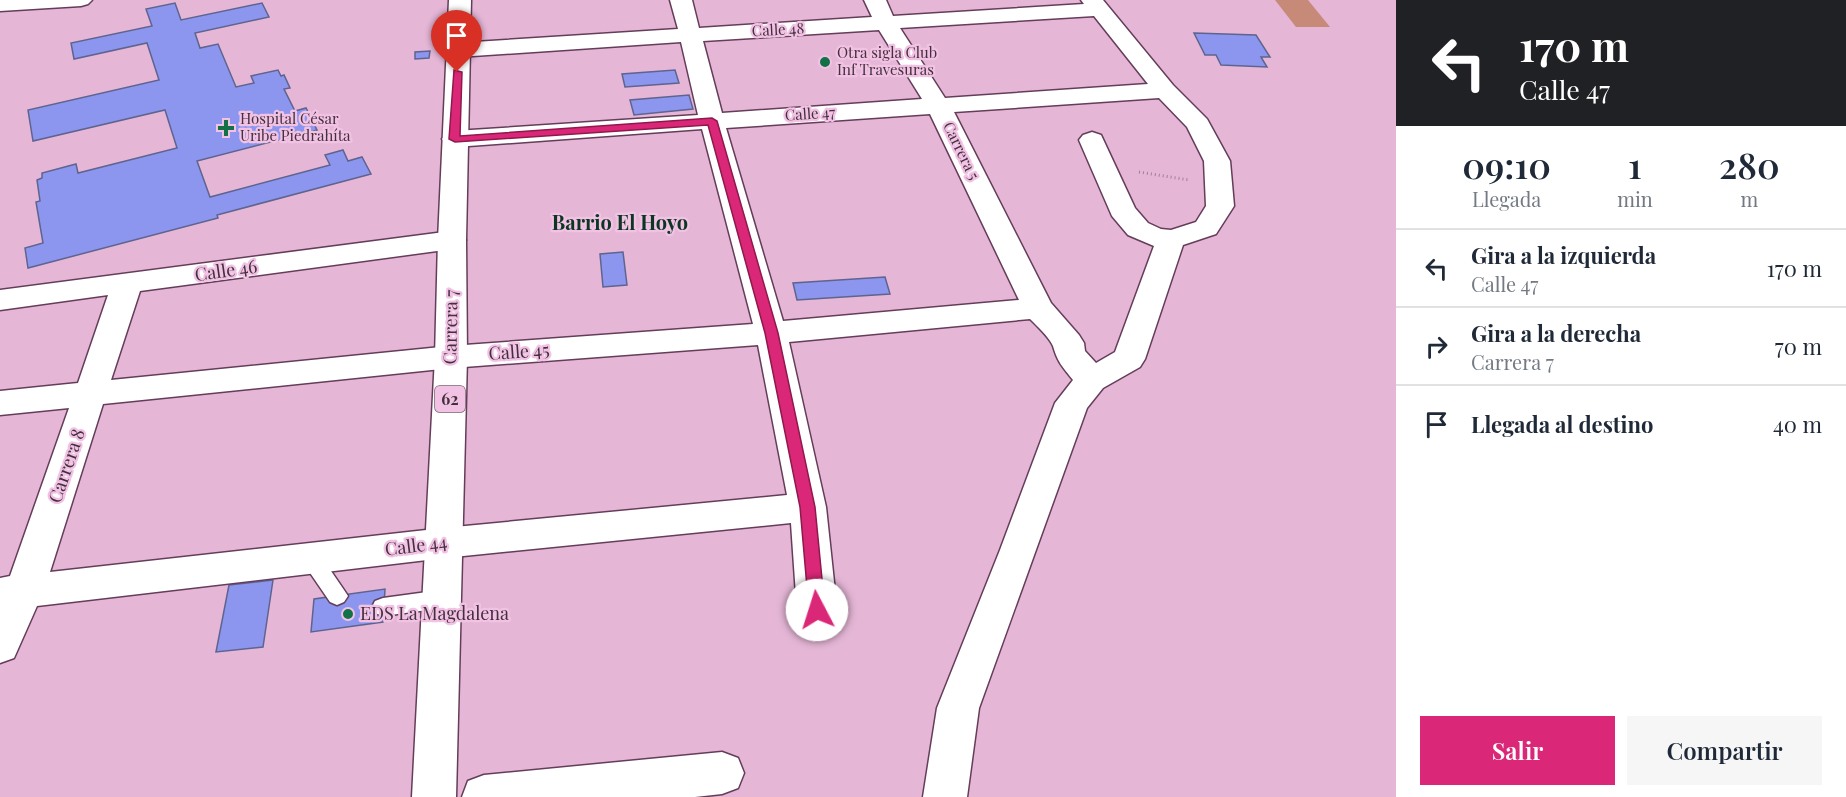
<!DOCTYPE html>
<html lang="es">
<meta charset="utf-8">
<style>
:root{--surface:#fff;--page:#f6f6f7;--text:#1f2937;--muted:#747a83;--line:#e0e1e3;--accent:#db2777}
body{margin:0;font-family:"Playfair Display",serif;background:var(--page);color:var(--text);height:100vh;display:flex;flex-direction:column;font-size:22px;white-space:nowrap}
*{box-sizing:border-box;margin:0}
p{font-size:20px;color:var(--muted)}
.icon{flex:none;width:33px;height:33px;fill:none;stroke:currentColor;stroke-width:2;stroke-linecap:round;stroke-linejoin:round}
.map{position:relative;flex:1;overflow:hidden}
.drawer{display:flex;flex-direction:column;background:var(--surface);width:450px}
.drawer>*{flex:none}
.top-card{background:#202124;color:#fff;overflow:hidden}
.pin{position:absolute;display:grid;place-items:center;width:51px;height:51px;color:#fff;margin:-62px -26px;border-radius:50% 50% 50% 0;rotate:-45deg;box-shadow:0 0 6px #0007}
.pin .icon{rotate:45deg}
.me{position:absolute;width:66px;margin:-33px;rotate:355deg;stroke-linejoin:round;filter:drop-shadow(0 0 4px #0008)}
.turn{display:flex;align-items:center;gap:21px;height:126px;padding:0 24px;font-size:27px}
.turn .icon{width:78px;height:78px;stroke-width:2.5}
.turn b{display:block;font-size:42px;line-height:51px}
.eta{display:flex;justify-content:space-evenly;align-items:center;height:102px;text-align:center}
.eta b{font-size:36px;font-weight:600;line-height:42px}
.button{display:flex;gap:12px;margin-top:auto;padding:12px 24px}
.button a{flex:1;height:69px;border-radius:0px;background:var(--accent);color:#fff;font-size:24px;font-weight:600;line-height:69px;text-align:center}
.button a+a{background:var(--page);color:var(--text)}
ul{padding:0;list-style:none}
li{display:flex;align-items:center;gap:18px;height:78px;padding:0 24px;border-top:2px solid var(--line)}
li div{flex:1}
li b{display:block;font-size:22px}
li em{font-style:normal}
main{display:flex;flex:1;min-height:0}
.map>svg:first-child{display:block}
.green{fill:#c78a78}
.building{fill:#8c96ef;stroke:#5e648f;stroke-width:1.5}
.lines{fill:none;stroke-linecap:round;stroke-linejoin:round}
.lane-casing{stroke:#643d59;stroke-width:3}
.street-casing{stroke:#643d59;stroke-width:3}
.primary-casing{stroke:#643d59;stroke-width:3}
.path{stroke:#a37f98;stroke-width:3;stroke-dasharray:1 3;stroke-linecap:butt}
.lane{fill:#fff;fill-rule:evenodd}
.street{fill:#fff;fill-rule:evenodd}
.primary{fill:#fff;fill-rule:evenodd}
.route{fill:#db2777;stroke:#8e194d;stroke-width:1.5}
.poi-dot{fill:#137147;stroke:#f2c2e4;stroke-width:2}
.labels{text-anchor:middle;stroke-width:4.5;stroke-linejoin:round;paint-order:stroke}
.far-street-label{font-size:15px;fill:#43303d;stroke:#f2c2e4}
.far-poi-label{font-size:15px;fill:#43303d;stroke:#f2c2e4;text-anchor:start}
.shield{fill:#f2c2e4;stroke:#785c6f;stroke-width:1.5}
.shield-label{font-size:16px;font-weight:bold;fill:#43303d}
.street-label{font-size:18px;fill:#43303d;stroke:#f2c2e4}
.poi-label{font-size:18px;fill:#43303d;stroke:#f2c2e4;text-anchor:start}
.neighbourhood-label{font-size:20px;font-weight:bold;fill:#0c3621;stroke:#f2c2e4}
</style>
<main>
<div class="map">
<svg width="1396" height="797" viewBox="0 0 1396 797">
<rect width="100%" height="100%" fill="#e5b6d6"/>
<!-- green -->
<path class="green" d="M1275 0H1308L1330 27H1296Z"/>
<!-- building -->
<path class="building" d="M175 3 181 20 262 3 269 17 195 33 200 48 218 44 236 87 254 83 251 76 278 70 281 76 284 75 290 88 284 89 295 111 306 108 317 130 197 161 210 197 330 165 325 155 343 150 348 161 362 157 371 174 217 215 218 218 28 268 25 248 43 243 36 202 40 201 37 180 42 178V173L76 164 78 173 177 148 165 110 33 141 28 110 159 80 147 43 74 59 71 43 152 26 146 9Z
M1194 33 1256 35 1270 57H1261L1267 67 1221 65 1216 55H1205Z
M430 51 429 58 415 59V52Z
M675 70 679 83 625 87 622 74Z
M689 95 693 109 634 115 630 100Z
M623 252 627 285 603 287 600 254Z
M885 277 890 294 797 300 793 283Z
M273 580 263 647 216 652 229 585Z
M385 589 383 622 311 632 314 599Z"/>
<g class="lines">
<!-- lane casing -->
<g class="lane-casing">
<path id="lane" d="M311 550 318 552 344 590 348 596 344 602 337 605 330 602 304 564 301 558 304 552Z
M442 590 450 593 453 599 450 605 442 608 383 616 375 613 372 607 375 601 383 598Z"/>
</g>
<!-- street casing -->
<g class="street-casing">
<path id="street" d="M0 0H92L88 4 81 6 0 11Z
M670 0H692L699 28 872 17 864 0H886L893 16 1084 4 1081 0H1103L1173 85 1207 119 1230 161 1234 206 1216 234 1183 245 1145 359 1140 367 1103 388 1087 408 979 708 967 797H923L937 708 1000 550 1055 403 1073 380C1062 366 1058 363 1053 346 1049 337 1037 326 1030 319L789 342 826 507 837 610 831 622 817 627 803 622 797 610 791 523 444 558 37 606 14 658 0 663V578L10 576 69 408 0 415V391L78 383 108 295 0 310V290L452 231 462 234 466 240 462 246 452 249 140 291 111 380 451 346 753 324 702 129 455 147 446 144 442 139 446 134 455 131 698 115 681 42 458 57 450 55 447 50 450 45 458 43 678 29ZM1094 16 1148 84 945 98 900 28ZM879 30 922 99 722 113 703 41ZM1159 98 1187 127 1204 161 1206 206 1196 222 1171 230 1161 229 1148 223 1135 208 1101 135 1092 132 1083 135 1079 140 1112 216 1128 235 1154 246 1115 352 1096 363 1085 351 1084 343 1079 335 1051 303 954 112ZM930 114 1019 300 783 321 726 128ZM758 345 787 495 444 528 50 572 103 404 451 368Z
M722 752 738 758 744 773 738 788 722 794 695 797H462L468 781 484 775Z"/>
</g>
<!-- primary casing -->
<g class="primary-casing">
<path id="primary" d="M449 0H471L466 240 467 357 456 797H412L435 357 438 240Z"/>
</g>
<!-- path -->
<path class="path" d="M1139 172 1189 180"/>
<!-- lane -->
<use href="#lane" class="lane"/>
<!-- street -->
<use href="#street" class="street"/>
<!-- primary -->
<use href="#primary" class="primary"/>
</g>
<!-- route -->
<path class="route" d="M454 70 462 72 460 136 712 118 717 121 778 333 815 507 825 610 823 615 817 617 811 615 809 610 800 507 765 333 708 125 455 142 449 139Z"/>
<!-- markers -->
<g class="poi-dot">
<circle cx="825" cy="62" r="6"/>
<path d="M223 119h6v6h6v6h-6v6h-6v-6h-6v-6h6z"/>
<circle cx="348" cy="614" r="6"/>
</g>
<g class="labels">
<!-- far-street labels -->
<g class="far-street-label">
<text transform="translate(778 30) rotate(-3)" y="5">Calle 48</text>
<text transform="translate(810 114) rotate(-4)" y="5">Calle 47</text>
<text transform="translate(961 151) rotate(64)" y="5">Carrera 5</text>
</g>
<!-- far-poi labels -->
<g class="far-poi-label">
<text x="837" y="58">Otra sigla Club<tspan x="837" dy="17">Inf Travesuras</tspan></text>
<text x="240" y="124">Hospital César<tspan x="240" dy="17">Uribe Piedrahíta</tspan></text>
</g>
<!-- shield labels -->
<rect class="shield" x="435" y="386" width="30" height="26" rx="4.5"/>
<g class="shield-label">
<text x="450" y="405">62</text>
</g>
<!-- street labels -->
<g class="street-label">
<text transform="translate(226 271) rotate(-8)" y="6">Calle 46</text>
<text transform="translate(451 327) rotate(-89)" y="6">Carrera 7</text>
<text transform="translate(519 352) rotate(-4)" y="6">Calle 45</text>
<text transform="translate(67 466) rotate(-71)" y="6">Carrera 8</text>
<text transform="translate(416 546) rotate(-7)" y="6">Calle 44</text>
</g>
<!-- poi labels -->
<g class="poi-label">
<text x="360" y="620">EDS La Magdalena</text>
</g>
<!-- neighbourhood labels -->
<g class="neighbourhood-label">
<text x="620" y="230">Barrio El Hoyo</text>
</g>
</g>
</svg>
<div class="pin" style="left:457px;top:72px;background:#d93025"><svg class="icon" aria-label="arrive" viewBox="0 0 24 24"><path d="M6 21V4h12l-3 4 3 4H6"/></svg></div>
<svg class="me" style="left:817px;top:610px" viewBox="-20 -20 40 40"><circle r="19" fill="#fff"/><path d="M0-13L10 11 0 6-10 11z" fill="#db2777"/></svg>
</div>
<section class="drawer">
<div class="top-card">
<div class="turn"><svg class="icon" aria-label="left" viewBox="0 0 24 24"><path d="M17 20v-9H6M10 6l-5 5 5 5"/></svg><div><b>170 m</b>Calle 47</div></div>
</div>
<div class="eta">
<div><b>09:10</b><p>Llegada</p></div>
<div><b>1</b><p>min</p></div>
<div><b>280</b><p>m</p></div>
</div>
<ul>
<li><svg class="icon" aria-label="left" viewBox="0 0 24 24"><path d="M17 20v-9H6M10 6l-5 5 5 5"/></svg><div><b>Gira a la izquierda</b><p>Calle 47</p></div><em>170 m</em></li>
<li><svg class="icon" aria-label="right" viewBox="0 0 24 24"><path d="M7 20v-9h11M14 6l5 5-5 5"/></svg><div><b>Gira a la derecha</b><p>Carrera 7</p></div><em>70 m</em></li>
<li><svg class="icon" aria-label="arrive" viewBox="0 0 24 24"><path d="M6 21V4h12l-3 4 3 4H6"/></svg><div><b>Llegada al destino</b></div><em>40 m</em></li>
</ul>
<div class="button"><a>Salir</a><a>Compartir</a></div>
</section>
</main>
